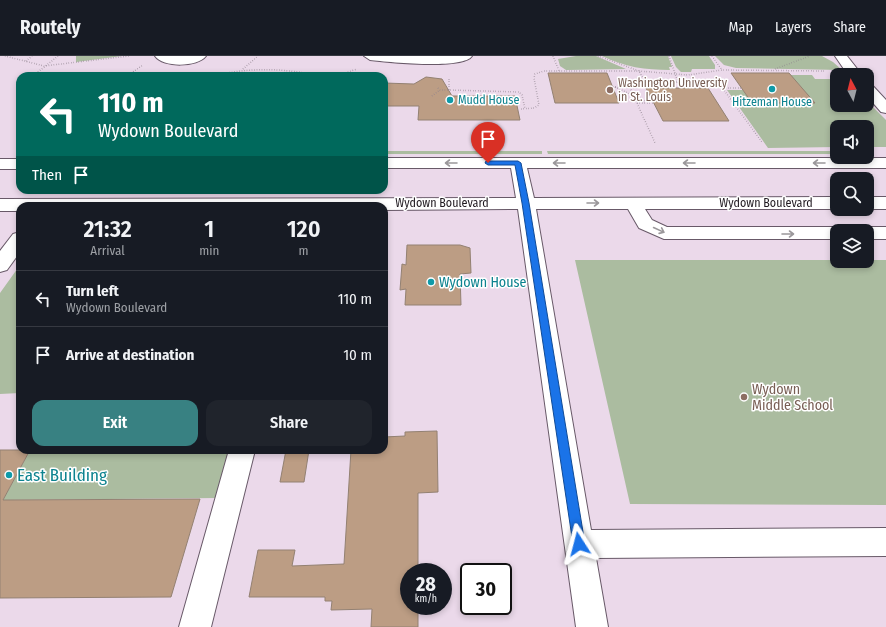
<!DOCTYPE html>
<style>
:root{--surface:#171b24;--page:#20242c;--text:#f1f3f6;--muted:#9ea1a6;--line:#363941;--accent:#388182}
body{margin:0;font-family:"Fira Sans Condensed",sans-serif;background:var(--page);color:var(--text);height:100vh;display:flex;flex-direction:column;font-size:15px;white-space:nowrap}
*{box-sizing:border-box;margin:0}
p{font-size:13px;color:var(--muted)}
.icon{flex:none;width:22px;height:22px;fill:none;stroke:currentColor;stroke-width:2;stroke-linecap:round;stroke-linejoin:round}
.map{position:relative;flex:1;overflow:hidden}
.details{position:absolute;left:16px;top:146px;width:372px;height:252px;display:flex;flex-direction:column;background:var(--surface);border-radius:12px;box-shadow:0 2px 6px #0003}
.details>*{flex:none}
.hud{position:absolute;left:16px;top:16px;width:372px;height:122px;border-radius:12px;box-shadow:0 2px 6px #0003;background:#00695c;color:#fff;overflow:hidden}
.needle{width:26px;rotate:353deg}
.controls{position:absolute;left:830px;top:12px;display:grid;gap:8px}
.controls a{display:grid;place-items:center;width:44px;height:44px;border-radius:8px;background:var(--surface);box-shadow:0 2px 6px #0003;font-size:20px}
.speed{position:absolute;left:400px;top:507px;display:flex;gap:8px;font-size:20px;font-weight:700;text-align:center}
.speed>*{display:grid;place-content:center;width:52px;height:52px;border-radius:50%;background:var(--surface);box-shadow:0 2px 6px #0003;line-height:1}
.speed small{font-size:10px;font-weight:400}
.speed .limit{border:2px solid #111;border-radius:6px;background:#fff;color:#111}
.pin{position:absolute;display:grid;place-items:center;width:34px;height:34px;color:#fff;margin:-41px -17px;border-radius:50% 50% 50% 0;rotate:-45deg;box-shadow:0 0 4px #0007}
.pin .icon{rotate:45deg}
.me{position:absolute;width:44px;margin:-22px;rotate:351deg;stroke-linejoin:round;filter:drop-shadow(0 0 3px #0008)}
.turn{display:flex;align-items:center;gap:14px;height:84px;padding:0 16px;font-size:18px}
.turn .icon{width:52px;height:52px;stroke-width:2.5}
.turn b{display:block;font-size:28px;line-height:34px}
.then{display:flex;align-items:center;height:38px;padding:0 16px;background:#0003;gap:8px;font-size:15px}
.eta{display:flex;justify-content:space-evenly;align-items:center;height:68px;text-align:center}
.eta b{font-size:24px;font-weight:600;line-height:28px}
.primary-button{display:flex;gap:8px;margin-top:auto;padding:8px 16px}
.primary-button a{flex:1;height:46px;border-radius:12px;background:var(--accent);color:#fff;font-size:16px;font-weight:600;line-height:46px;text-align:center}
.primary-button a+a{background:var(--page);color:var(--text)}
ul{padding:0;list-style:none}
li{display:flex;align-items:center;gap:12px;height:56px;padding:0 16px;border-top:1px solid var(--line)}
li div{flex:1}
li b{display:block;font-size:15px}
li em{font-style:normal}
header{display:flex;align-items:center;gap:24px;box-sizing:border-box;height:56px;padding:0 20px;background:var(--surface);border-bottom:1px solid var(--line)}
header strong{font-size:19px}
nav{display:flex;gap:22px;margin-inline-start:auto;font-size:14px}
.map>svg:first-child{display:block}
.green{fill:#abbca0}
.building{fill:#bc9d84;stroke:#938172}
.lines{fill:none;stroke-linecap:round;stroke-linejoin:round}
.minor-casing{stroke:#685968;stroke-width:2}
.path{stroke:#8d808c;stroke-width:1.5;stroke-dasharray:0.5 2;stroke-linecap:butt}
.minor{fill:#fff;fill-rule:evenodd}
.oneway{stroke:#9b989b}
.route{fill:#1a73e8;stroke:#114b97}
.culture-dot{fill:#0f9aa8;stroke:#fff;stroke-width:1.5}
.education-dot{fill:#8d6e63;stroke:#fff;stroke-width:1.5}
.labels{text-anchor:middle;stroke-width:3;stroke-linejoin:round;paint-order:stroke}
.far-education-label{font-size:12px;fill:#785e54;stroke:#fff;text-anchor:start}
.far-culture-label{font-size:12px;fill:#0d838f;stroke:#fff;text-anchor:start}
.far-street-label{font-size:12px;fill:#201a20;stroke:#fff}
.culture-label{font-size:14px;fill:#0d838f;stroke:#fff;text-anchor:start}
.education-label{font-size:14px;fill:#785e54;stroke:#fff;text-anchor:start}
.near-culture-label{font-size:17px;fill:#0d838f;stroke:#fff;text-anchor:start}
</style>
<header>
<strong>Routely</strong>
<nav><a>Map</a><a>Layers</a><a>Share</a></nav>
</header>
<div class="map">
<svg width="886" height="571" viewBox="0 0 886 571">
<rect width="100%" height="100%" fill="#ebd9ea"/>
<!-- green -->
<path class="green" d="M76 0H122L76 6Z
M576 0H596L626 13 566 14 560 10 558 3Z
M602 0H668L672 11H669L670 14C645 14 625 11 602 0Z
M671 0H709L715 9V13H692L691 16H681L676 11Z
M715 0H822L833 6 842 14 736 12 724 9Z
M790 19H812L815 23H837V49H867V45L886 64V91H867V71H837V91L768 92 727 34H743L753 47H814Z
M384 95H542V98H384Z
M547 95H837V98H548Z
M575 204H886V449L630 448Z
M20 209V337L0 338V237Z
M30 394H232L218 442 3 444Z"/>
<!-- building -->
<path class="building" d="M548 17H607L619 47H555Z
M731 17H789L815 47H752Z
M426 21 442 23 452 40H515L520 64H418L419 50H384V27L414 28Z
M646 32H708L729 65H663Z
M407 189H460L470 192 471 217 460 218 461 249H405L406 233 400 234 402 208 406 209Z
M437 375 438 436 418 437V516H409V550H418V571H371L372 553 331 554 332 545H325V541H249L258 494H295L292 510 344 508 351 394H384V381L405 380V376Z
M0 394H30L3 444 200 443 171 541 0 542Z
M286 394H309L304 426H280Z"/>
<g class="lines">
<!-- minor casing -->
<g class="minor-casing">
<path id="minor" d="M155 0H206C198 11 163 12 155 0Z
M364 0H472C463 14 387 6 370 4Z
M835 0H847L862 19H848Z
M867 28 872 29 886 44V57L881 56 867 40Z
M384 102H886V112H527L534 142 837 141V153H645L652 164 667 171H837L844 173 845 175H837V183H664L639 172 628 153H536L591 474 886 472V500L596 502 608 571H576L518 153 384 154V150H20V155H0V143L516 142 511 112H384Z
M0 103H20V113H0Z
M867 141H886V153H867Z
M867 171H886V183H867V175H859L860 173Z
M20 176V196L7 214 0 216V195L13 178Z
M229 394H255L211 571H179Z"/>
</g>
<!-- path -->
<path class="path" d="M5 0 44 10 129 0
M553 0 559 15
M598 0 639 15 645 26H718L762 86
M669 0 680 32
M712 0 722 14
M26 5 32 0
M243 13 258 0
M775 13 810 0
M38 16 58 0
M222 18C256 11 288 13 322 20
M127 20 143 9
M336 20 357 13
M449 23V34L519 36 522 39 525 53
M645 26 627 25 655 87
M613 31H629
M615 31 648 46
M438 32 440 34H449
M723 32H741
M432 40 440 34
M637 47H654
M521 53 534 52 539 49 534 22 535 18 544 15H639L688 19 722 14 826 15"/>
<!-- minor -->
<use href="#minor" class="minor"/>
</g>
<!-- one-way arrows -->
<defs><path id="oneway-shaft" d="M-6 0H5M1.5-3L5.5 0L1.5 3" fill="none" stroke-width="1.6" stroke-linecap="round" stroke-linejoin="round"/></defs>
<g class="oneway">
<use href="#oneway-shaft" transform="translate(451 107) rotate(180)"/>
<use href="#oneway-shaft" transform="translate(559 107) rotate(180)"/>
<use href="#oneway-shaft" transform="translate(689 107) rotate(-180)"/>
<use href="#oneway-shaft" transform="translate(819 107) rotate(180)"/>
<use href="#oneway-shaft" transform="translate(593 147)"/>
<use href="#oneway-shaft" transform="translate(659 174) rotate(25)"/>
<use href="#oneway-shaft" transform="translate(788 178)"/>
</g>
<!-- route -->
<path class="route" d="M486 105H518L521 107 529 147 585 488 583 492 579 494 575 492 573 488 522 147 515 109H488L485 107Z"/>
<!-- markers -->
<g class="culture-dot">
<circle cx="772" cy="33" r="4"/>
<circle cx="450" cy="44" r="4"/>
<circle cx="431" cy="226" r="4"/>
<circle cx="9" cy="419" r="4"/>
</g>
<g class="education-dot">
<circle cx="610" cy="34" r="4"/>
<circle cx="744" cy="341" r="4"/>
</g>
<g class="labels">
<!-- far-education labels -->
<g class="far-education-label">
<text x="618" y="31">Washington University<tspan x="618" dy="14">in St. Louis</tspan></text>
</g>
<!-- far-culture labels -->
<g class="far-culture-label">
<text x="458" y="48">Mudd House</text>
<text x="772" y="50" text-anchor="middle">Hitzeman House</text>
</g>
<!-- far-street labels -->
<g class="far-street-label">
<text x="442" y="151">Wydown Boulevard</text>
<text x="766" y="151">Wydown Boulevard</text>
</g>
<!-- culture labels -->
<g class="culture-label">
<text x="439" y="231">Wydown House</text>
</g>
<!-- education labels -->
<g class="education-label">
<text x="752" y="338">Wydown<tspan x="752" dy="16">Middle School</tspan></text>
</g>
<!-- near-culture labels -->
<g class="near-culture-label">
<text x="17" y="425">East Building</text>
</g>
</g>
</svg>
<div class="controls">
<a><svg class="needle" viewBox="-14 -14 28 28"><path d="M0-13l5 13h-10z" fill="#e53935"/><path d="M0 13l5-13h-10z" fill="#9ea1a6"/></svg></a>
<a><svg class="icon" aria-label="sound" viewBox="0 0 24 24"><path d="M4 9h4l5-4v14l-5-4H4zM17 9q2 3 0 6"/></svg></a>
<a><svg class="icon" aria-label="search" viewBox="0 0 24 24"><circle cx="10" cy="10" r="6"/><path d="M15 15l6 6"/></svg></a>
<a><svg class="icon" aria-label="layers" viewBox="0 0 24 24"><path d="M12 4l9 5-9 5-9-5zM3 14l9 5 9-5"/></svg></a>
</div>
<div class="speed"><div>28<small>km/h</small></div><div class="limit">30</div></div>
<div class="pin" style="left:488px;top:107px;background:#d93025"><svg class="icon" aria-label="arrive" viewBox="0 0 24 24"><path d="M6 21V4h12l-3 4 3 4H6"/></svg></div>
<svg class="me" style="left:579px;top:488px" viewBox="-20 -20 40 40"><path d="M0-17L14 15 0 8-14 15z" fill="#1a73e8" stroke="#fff" stroke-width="4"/></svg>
<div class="hud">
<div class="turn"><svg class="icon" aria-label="left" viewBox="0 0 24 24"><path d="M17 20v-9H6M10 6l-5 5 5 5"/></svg><div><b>110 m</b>Wydown Boulevard</div></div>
<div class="then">Then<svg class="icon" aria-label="arrive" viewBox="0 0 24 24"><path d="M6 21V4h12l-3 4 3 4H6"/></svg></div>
</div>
<section class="details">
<div class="eta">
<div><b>21:32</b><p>Arrival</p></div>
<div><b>1</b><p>min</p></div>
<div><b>120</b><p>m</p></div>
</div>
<ul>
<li><svg class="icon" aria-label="left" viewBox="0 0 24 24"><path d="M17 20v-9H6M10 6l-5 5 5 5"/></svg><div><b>Turn left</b><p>Wydown Boulevard</p></div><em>110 m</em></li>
<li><svg class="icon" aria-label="arrive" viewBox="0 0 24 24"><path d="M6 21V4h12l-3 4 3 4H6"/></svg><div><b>Arrive at destination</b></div><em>10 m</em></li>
</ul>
<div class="primary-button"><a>Exit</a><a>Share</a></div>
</section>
</div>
